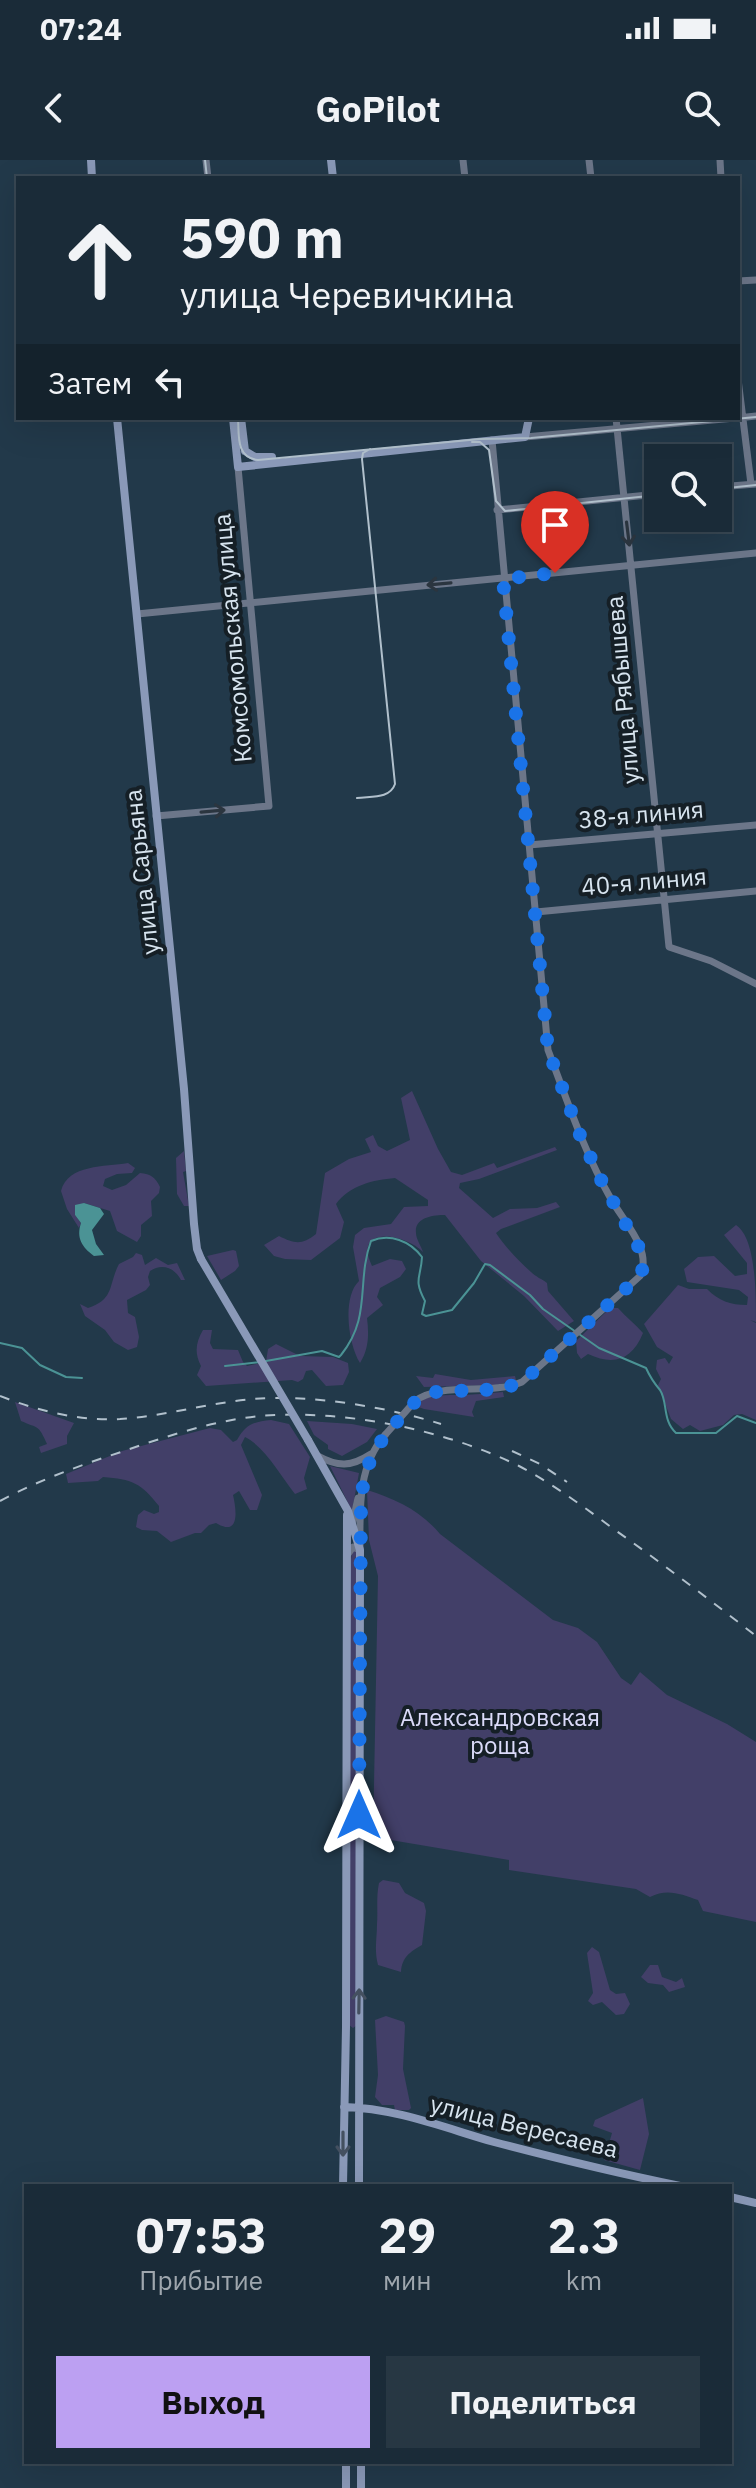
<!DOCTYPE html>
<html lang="ru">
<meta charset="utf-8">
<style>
:root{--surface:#1a2b38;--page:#273743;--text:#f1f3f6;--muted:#9fa7ae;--line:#384753;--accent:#bca0f2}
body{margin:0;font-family:"IBM Plex Sans",sans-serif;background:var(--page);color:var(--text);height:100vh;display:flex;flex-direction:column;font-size:30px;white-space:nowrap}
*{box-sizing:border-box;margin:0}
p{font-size:26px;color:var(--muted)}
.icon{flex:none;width:44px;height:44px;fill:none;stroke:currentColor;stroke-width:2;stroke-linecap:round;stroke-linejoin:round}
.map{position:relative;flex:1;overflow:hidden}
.side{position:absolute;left:24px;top:2024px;width:708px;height:280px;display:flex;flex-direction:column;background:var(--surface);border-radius:0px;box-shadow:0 8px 32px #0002,0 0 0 2px var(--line)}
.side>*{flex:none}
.hud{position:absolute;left:16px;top:16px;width:724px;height:244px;border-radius:0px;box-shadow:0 8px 32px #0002,0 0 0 2px var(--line);background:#1a2b38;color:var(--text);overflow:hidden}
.controls{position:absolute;left:644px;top:284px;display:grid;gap:16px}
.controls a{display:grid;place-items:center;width:88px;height:88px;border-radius:0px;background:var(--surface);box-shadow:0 8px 32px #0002,0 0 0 2px var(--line);font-size:40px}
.pin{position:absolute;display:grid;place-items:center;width:68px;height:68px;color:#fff;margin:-82px -34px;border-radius:50% 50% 50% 0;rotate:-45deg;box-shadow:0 0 8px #0007}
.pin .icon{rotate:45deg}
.me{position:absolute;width:88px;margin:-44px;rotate:0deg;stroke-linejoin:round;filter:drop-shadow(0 0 6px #0008)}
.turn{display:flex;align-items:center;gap:28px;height:168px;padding:0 32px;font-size:36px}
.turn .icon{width:104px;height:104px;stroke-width:2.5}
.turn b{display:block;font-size:56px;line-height:68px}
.then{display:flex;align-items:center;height:76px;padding:0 32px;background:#0003;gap:16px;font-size:30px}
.eta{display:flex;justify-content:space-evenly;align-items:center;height:136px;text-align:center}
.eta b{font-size:48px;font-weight:700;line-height:56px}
.button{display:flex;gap:16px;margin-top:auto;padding:16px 32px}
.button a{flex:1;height:92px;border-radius:0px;background:var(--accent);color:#111;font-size:32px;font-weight:700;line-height:92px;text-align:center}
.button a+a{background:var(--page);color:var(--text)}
.status{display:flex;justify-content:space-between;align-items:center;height:56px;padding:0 40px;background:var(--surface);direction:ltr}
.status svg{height:22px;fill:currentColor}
header{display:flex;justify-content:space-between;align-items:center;height:104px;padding:0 32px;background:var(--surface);font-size:36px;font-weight:700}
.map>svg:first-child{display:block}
.green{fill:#423f68}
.water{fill:#4b9395}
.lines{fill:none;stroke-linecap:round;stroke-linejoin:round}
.stream{stroke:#4b9395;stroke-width:2}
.tertiary{stroke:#6c7689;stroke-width:7}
.secondary{stroke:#8a99b8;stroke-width:8}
.tram{stroke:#b1c0cc;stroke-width:2}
.rail{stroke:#b1c0cc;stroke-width:2;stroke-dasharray:10 10;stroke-linecap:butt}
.tertiary-bridge{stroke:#6c7689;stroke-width:7}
.secondary-bridge{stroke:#8a99b8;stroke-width:8}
.oneway{stroke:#2b353f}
.oneway2{stroke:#445060}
.route{stroke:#1a73e8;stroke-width:14;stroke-dasharray:0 25.2}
.labels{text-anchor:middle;stroke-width:8;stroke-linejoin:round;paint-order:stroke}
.street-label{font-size:24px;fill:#d7e4ef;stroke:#151f26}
.park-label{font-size:24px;fill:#dbdbf9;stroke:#151f26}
</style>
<div class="status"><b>07:24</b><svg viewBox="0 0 49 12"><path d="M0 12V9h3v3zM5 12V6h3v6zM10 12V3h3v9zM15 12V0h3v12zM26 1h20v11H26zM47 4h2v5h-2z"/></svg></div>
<header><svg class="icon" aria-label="back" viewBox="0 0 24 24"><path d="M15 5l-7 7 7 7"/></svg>GoPilot<svg class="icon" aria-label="search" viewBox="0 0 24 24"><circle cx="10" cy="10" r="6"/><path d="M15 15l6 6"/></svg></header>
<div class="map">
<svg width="756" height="2328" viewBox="0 0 756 2328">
<rect width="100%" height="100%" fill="#22394a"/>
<!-- green -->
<path class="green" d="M412 931 438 989 451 1012 462 1015 494 1003 497 1008 555 987 557 990 479 1019 460 1023 459 1028 493 1058 510 1049 537 1048 556 1042 560 1047 501 1069 496 1073C505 1087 519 1101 531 1112 536 1117 542 1119 547 1123L548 1131 574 1161 558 1171 524 1136 481 1101 445 1055C434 1055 414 1057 416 1073 416 1079 421 1086 423 1092 405 1073 352 1065 372 1106L390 1099 402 1101 406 1109 400 1117 380 1128 377 1137 383 1145 367 1158C369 1174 369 1189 360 1203 348 1184 342 1137 359 1121L353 1087 355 1075 364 1068 391 1064 404 1047 428 1046V1040L395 1018C373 1020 350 1025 336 1044L344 1062 340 1078 311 1100 285 1099 274 1096 264 1085 279 1076C295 1084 302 1085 316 1074L325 1013 349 999 371 992 365 979 373 975 378 986 387 991 410 980 401 938Z
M184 991 186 1011 183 1012 189 1046H184L177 1034 176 998Z
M128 1003 135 1008 132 1013 117 1014 105 1019 103 1026 112 1030 126 1025 140 1013C151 1014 155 1017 160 1027L159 1033 151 1041 152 1056 141 1065V1076L137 1082 117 1071 110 1051 84 1043 75 1055 81 1063 79 1068 67 1049 61 1031C68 1004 105 1007 128 1003Z
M736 1065C756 1078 756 1133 756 1162L750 1160 756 1163V1260L742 1254 734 1255 723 1265 700 1271 690 1265 683 1269 671 1259 658 1225 661 1219 656 1209 657 1200 665 1198 669 1204 673 1197 657 1187 644 1164 678 1125 689 1129H707C719 1141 730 1145 747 1145L748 1137 739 1130 687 1122 684 1109 698 1097 714 1096 735 1116 747 1114V1103L724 1075Z
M233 1090 236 1091 239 1106 235 1111 221 1120 207 1096Z
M136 1093 142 1095 145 1105 156 1098 168 1105 177 1103 185 1120H181C175 1108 162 1103 150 1111L148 1117 150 1125 146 1130 127 1140 128 1153 135 1157 139 1177 137 1187 128 1190 114 1182 105 1170 85 1156 80 1144 88 1148C115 1139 108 1125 119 1104L133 1097Z
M610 1148H618C626 1157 635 1164 643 1173 632 1200 614 1206 588 1194L581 1199 577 1193 576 1181Z
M203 1170H212L210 1183 213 1189 238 1190 243 1202 247 1206 266 1202 268 1189 276 1184 300 1196 333 1197 348 1203 349 1212 343 1225 326 1226 312 1210 306 1211 303 1219 298 1222 292 1220 206 1226 197 1215 201 1206C194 1193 196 1182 203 1170Z
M435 1214 471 1220 515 1216 516 1220 496 1225 424 1227 416 1216 433 1218Z
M503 1232 504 1237 476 1241 472 1252 474 1257 424 1249 413 1245C428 1235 439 1235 456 1235 472 1235 488 1233 503 1232Z
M15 1242 74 1263 67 1276V1284L41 1293 39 1287 47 1284C38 1264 39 1269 21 1261Z
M271 1260 289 1264 310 1297 304 1318 307 1329 295 1334C281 1316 265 1287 245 1277L241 1285 262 1335 257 1350H250L239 1331 233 1335C236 1348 241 1378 216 1363L209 1365 201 1373H195L171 1382 157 1371 142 1370 136 1367 138 1355 144 1350 154 1354 159 1352V1346C141 1323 132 1319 103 1317L98 1321 68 1323 66 1314 122 1291 210 1268 221 1270 233 1282 237 1280C246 1264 253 1262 271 1260Z
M307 1261 352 1264 377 1269 367 1282 342 1296 328 1289V1285L314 1275Z
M330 1306 359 1313 352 1351Z
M367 1330C396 1339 421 1351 440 1374L553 1460 578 1468 597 1482 621 1518 631 1525 640 1512 667 1535 727 1564 756 1582V1762L703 1751 698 1740C681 1734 667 1728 650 1737L636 1729 509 1710V1700L373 1677 378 1416 369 1380Z
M352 1391H356L357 1865 353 1868 349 1865V1415Z
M383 1720 399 1723 405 1733 424 1743 426 1751 422 1785C410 1792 402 1797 401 1812L378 1805C374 1790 377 1778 377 1764 378 1750 376 1737 379 1723Z
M592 1787 599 1792 610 1830 616 1834 625 1833 630 1844 624 1854 616 1855 602 1842 593 1845 588 1841 593 1833 587 1793Z
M650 1805H658L662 1817 676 1822 682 1818 685 1827 669 1832 663 1825 648 1823 641 1817Z
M386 1856 404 1862 405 1866 403 1909 411 1948 409 1950H395L394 1945H382L375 1937 378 1915 375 1860Z
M643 1938 649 1974 640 2010 604 2000 612 1973 593 1966 595 1960Z"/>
<!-- water -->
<path class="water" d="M84 1043 100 1048 104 1054 92 1070 96 1084 104 1095 94 1096C82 1087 76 1078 81 1063L75 1055V1045Z"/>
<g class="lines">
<!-- stream -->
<path class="stream" d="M0 1183 22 1188 40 1205 66 1217 82 1218
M266 1201 322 1191 339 1197 341 1195C372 1157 356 1122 371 1081 390 1073 410 1081 422 1097 421 1118 413 1119 425 1141L422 1154 426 1156 452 1150 474 1123 485 1104 490 1105 530 1135 543 1149 599 1188 646 1208C650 1217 654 1223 660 1230 668 1242 662 1260 676 1273H716L737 1256 756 1263
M225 1206 260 1202"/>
<!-- tertiary -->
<path class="tertiary" d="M206 0 208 18
M463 0 465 18
M589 0 591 18
M720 0 721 18
M738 121 756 120
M738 219 751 324
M616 258 669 787 711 801 756 824
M738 258 756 256
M525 277 735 258
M718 327 756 324
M497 350 658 334
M137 454 756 393
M156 656 269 646 238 307
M529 685 756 665
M536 752 756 731
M415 1241C443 1221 489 1236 522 1222L640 1116C653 1090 623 1061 611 1039 584 992 567 940 548 890L492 280
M318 1296C338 1307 351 1307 371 1294
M352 1365 358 1338
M348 1394 353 1387 360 1390C360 1350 357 1307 385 1275"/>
<!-- secondary -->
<path class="secondary" d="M91 0 92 18
M331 0 333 18
M117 258 184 929 194 1064 197 1089 201 1099
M233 258 238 307
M241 258 245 291
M245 291 255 297H272
M238 307 525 277 529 258
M308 1280 348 1351 360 1390 359 2026
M344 1947C395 1948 445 1968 494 1982 555 1998 617 2013 680 2026
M343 2026 346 1867 347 1355
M730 2037 756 2043
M361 2302V2328
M346 2328V2302"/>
<!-- tram -->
<path class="tram" d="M205 0 207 18
M238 258C239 276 236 298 258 300L480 279 531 278 756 257
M472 282H480L489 290 496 341 505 351 658 335
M718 329 756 325
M357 638C371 636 390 639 395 624L362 299 363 293 370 289"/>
<!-- rail -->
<path class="rail" d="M0 1236C38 1251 79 1261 120 1259 165 1256 208 1243 253 1239 310 1234 387 1247 441 1264
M512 1291 540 1304 567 1322
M0 1341C39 1320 81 1305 124 1291 167 1276 213 1261 259 1256 342 1249 444 1269 519 1306 553 1324 584 1347 615 1370 663 1404 710 1440 756 1476"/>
<!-- tertiary-bridge -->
<path class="tertiary-bridge" d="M385 1275 415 1241"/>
<!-- secondary-bridge -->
<path class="secondary-bridge" d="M201 1099 308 1280"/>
</g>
<!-- one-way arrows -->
<defs><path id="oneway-shaft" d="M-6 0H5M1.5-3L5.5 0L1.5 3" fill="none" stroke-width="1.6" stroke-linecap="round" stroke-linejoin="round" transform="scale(2)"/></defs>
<g class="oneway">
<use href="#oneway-shaft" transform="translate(628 374) rotate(83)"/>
<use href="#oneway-shaft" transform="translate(439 424) rotate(175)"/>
<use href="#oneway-shaft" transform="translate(213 651) rotate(-5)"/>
</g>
<g class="oneway2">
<use href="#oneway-shaft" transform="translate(359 1841) rotate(-89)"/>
<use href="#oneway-shaft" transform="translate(343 1984) rotate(90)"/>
</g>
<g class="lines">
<!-- route -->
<path class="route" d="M359 1655 361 1347C363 1303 376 1284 405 1253 412 1245 419 1236 429 1233 437 1231 446 1232 454 1231 478 1230 500 1231 522 1222L640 1116 644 1105 642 1093 603 1024 580 975 548 890 503 419 555 413"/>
</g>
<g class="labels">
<!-- street labels -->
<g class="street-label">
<text transform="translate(233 478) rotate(-95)" y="8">Комсомольская улица</text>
<text transform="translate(623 530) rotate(-95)" y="8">улица Рябышева</text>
<text transform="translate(641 655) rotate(-5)" y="8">38-я линия</text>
<text transform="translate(142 712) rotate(-96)" y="8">улица Сарьяна</text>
<text transform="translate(644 722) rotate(-5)" y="8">40-я линия</text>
<text transform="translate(524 1967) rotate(14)" y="8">улица Вересаева</text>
</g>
<!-- park labels -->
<g class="park-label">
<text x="500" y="1566">Александровская<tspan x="500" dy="28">роща</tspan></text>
</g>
</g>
</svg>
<div class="controls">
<a><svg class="icon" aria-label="search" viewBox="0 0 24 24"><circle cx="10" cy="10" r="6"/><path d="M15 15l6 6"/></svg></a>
</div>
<div class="pin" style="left:555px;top:413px;background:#d93025"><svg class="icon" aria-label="arrive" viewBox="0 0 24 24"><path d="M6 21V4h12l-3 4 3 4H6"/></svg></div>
<svg class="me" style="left:359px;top:1655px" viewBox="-20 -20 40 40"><path d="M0-17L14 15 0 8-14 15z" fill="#1a73e8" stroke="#fff" stroke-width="4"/></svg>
<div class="hud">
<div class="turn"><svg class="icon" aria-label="ahead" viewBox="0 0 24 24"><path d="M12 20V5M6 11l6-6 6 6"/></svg><div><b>590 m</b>улица Черевичкина</div></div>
<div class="then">Затем<svg class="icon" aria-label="left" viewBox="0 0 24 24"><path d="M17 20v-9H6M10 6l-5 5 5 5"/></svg></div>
</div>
<section class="side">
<div class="eta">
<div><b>07:53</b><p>Прибытие</p></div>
<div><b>29</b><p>мин</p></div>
<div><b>2.3</b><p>km</p></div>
</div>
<div class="button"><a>Выход</a><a>Поделиться</a></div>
</section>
</div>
